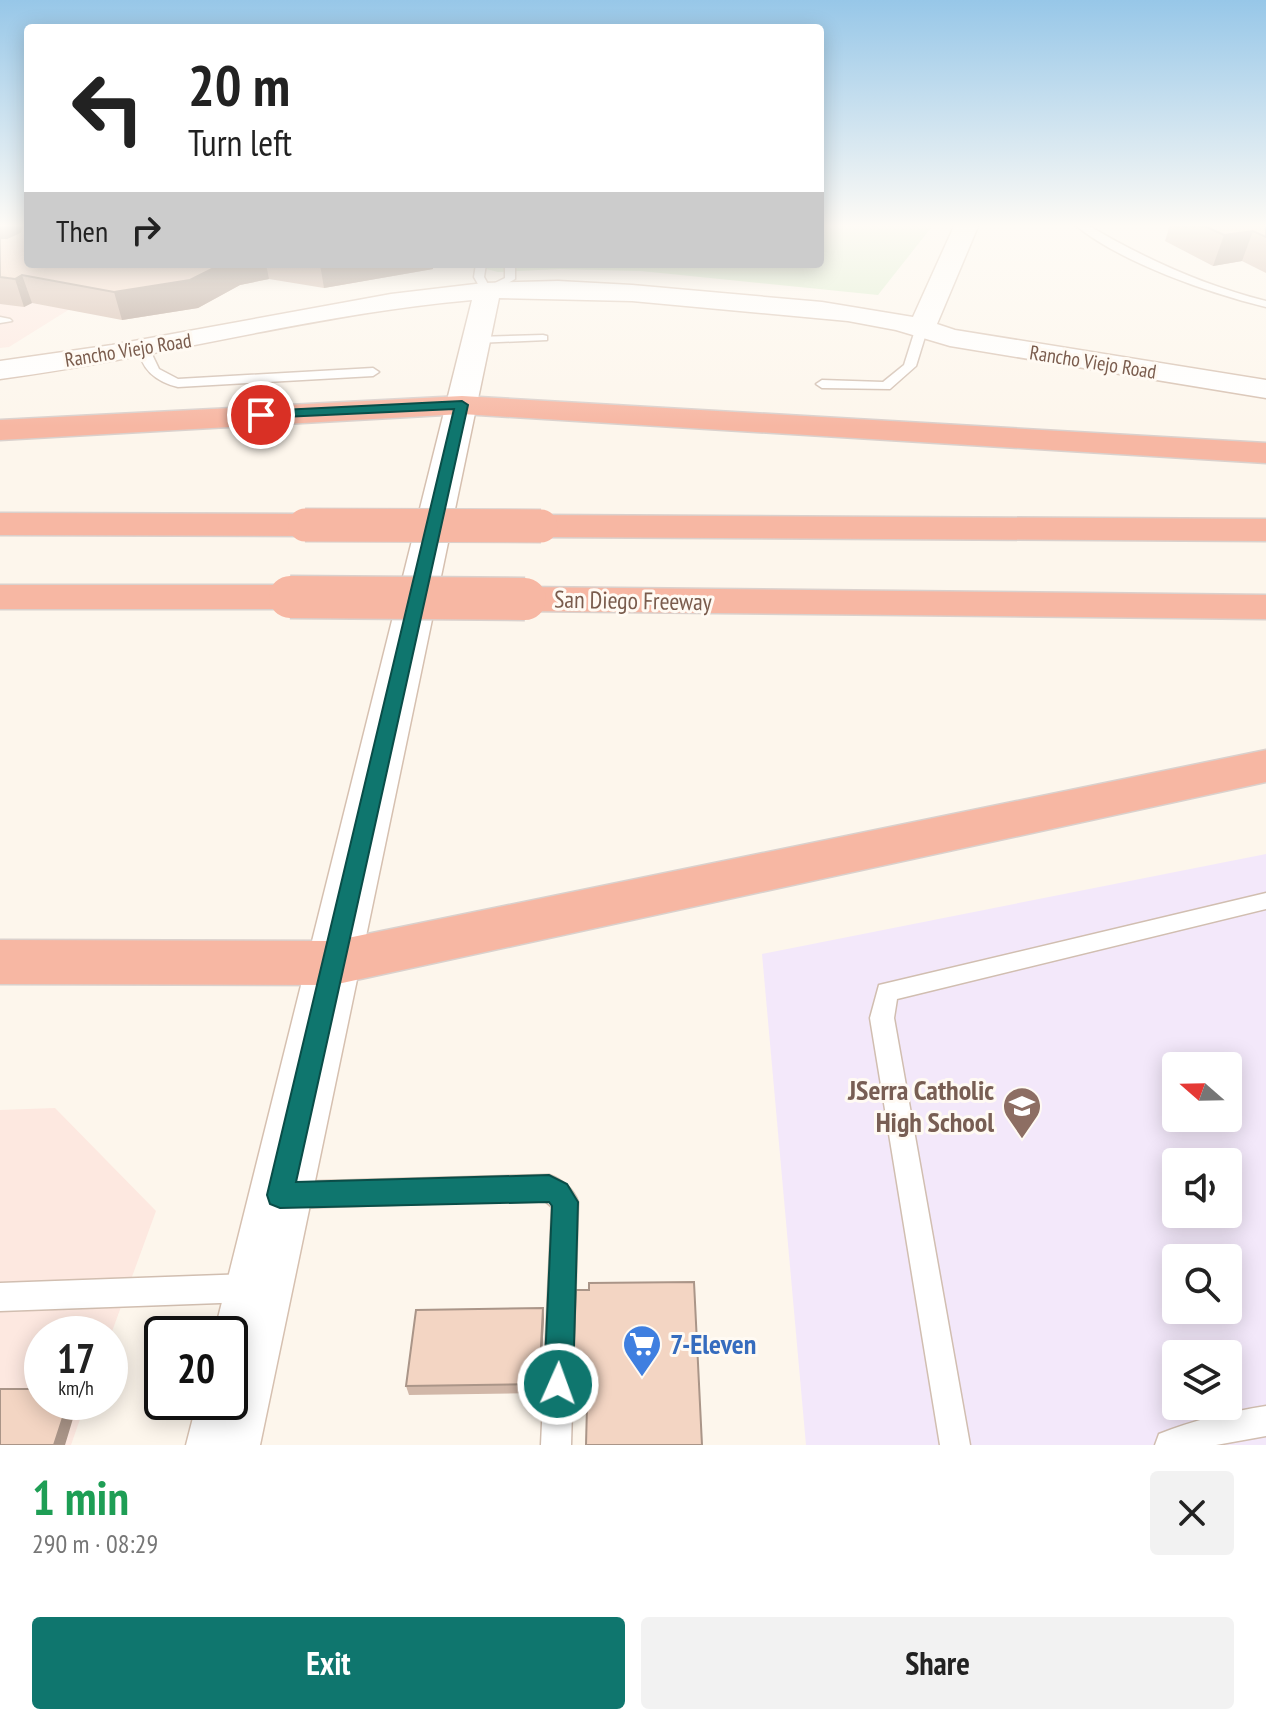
<!DOCTYPE html>
<meta charset="utf-8">
<style>
:root{--surface:#fff;--page:#f2f2f2;--text:#222;--muted:#767676;--accent:#0f766e}
body{margin:0;font-family:"PT Sans Narrow",sans-serif;background:var(--page);color:var(--text);height:100vh;display:flex;flex-direction:column;font-size:30px;white-space:nowrap}
*{box-sizing:border-box;margin:0}
p{font-size:26px;color:var(--muted)}
.icon{flex:none;width:44px;height:44px;fill:none;stroke:currentColor;stroke-width:2;stroke-linecap:round;stroke-linejoin:round}
.map{position:relative;height:1445px;overflow:hidden}
.panel{display:flex;flex-direction:column;background:var(--surface);flex:1}
.panel>*{flex:none}
.hud{position:absolute;left:24px;top:24px;width:800px;height:244px;border-radius:8px;box-shadow:0 4px 20px #0003;background:#fff;color:var(--text);overflow:hidden}
.needle{width:52px;rotate:290deg}
.tools{position:absolute;left:1162px;top:1052px;display:grid;gap:16px}
.tools a{display:grid;place-items:center;width:80px;height:80px;border-radius:8px;background:var(--surface);box-shadow:0 4px 20px #0003;font-size:40px}
.speed{position:absolute;left:24px;top:1316px;display:flex;gap:16px;font-size:40px;font-weight:700;text-align:center}
.speed>*{display:grid;place-content:center;width:104px;height:104px;border-radius:50%;background:var(--surface);box-shadow:0 4px 20px #0003;line-height:1}
.speed small{font-size:20px;font-weight:400}
.speed .limit{border:4px solid #111;border-radius:12px;background:#fff;color:#111}
.pin{position:absolute;display:grid;place-items:center;width:68px;height:68px;color:#fff;margin:-34px;border:4px solid #fff;border-radius:50%;box-shadow:0 2px 8px #0007}
.me{position:absolute;width:88px;margin:-44px;rotate:2deg;stroke-linejoin:round;filter:drop-shadow(0 0 6px #0008)}
.turn{display:flex;align-items:center;gap:28px;height:168px;padding:0 32px;font-size:36px}
.turn .icon{width:104px;height:104px;stroke-width:2.5}
.turn b{display:block;font-size:56px;line-height:68px}
.then{display:flex;align-items:center;height:76px;padding:0 32px;background:#0003;gap:16px;font-size:30px}
.round{display:grid;place-items:center;flex:none;width:84px;height:84px;border-radius:8px;background:var(--page)}
.head{display:flex;align-items:center;justify-content:space-between;height:136px;padding:0 32px}
h1{font-size:48px;font-weight:700;line-height:60px;color:#1e9e55}
.cta{display:flex;gap:16px;margin-top:auto;padding:16px 32px}
.cta a{flex:1;height:92px;border-radius:8px;background:var(--accent);color:#fff;font-size:32px;font-weight:700;line-height:92px;text-align:center}
.cta a+a{background:var(--page);color:var(--text)}
.map>svg:first-child{display:block}
.commercial{fill:#fde8e0}
.education{fill:#f3e8fa;fill-rule:evenodd}
.green{fill:#d8ecc9}
.lines{fill:none;stroke-linecap:round;stroke-linejoin:round}
.lane-casing{stroke:#d1beb0;stroke-width:3}
.secondary-casing{stroke:#d6c0b0;stroke-width:3}
.highway-casing{stroke:#dad1cd;stroke-width:3}
.lane{fill:#fff;fill-rule:evenodd}
.secondary{fill:#fff;fill-rule:evenodd}
.highway{fill:#f7b7a3;fill-rule:evenodd}
.highway-bridge-far1-casing{stroke:#dad1cd;stroke-width:35;stroke-linecap:butt}
.highway-bridge-casing{stroke:#dad1cd;stroke-width:45;stroke-linecap:butt}
.highway-bridge-far1{stroke:#f7b7a3;stroke-width:33}
.highway-bridge{stroke:#f7b7a3;stroke-width:42}
.wall{fill:#d1b7a8}
.shaded-wall{fill:#aa9588}
.building{fill:#f3d5c3;stroke:#aa9588;stroke-width:2}
.route{fill:#0f766e;stroke:#0a4d48;stroke-width:2}
.labels{text-anchor:middle;stroke-width:6;stroke-linejoin:round;paint-order:stroke}
.far-street-label{font-size:20px;fill:#7a5c4d;stroke:#fffaf3}
.street-label{font-size:24px;fill:#7a5c4d;stroke:#fffaf3}
.near-education-label{font-size:28px;font-weight:bold;fill:#785e54;stroke:#fffaf3;text-anchor:end}
.near-shop-label{font-size:28px;font-weight:bold;fill:#366cbe;stroke:#fffaf3;text-anchor:start}
</style>
<div class="map">
<svg width="1266" height="1445" viewBox="0 0 1266 1445">
<rect width="100%" height="100%" fill="#fdf6ec"/>
<!-- commercial -->
<path class="commercial" d="M0 224H28V264H142L9 347 0 348Z
M55 1108 156 1211 110 1337V1334H42V1402H86L71 1445H0V1110Z"/>
<!-- education -->
<path class="education" d="M1266 854V1445H806L762 954ZM1176 1066H1228V1118H1176ZM1176 1162H1228V1214H1176ZM1176 1258H1228V1310H1176ZM1176 1354H1228V1406H1176Z"/>
<!-- green -->
<path class="green" d="M820 224H934L878 295 641 271 559 269 498 272 467 264H820Z"/>
<g class="lines">
<!-- lane casing -->
<g class="lane-casing">
<path id="lane" d="M1074 224H1086C1143 258 1202 285 1266 301V307C1209 293 1119 262 1074 224Z
M476 264H486L484 277 489 286 505 278V264H515V279L491 293H483L474 277Z
M0 317 10 319 12 321 0 323Z
M922 324 928 327 916 366 890 389 822 388 816 384 822 380 883 382 904 365 916 327Z
M543 335 547 336V340L476 343 470 340 476 337Z
M140 346H148L159 369 178 379 373 368 379 372 373 376 178 387C157 382 138 368 140 346Z
M1266 893V909L897 999 894 1018 970 1445H940L870 1018 879 985Z
M549 1175C562 1180 573 1189 578 1202L571 1445H541L552 1207 544 1200 291 1208 282 1204 278 1195 282 1186 291 1182Z
M248 1274 258 1278 262 1288 258 1298 248 1302 0 1311V1283Z
M1266 1406V1436L1216 1445H1155L1159 1434C1194 1420 1229 1412 1266 1406Z"/>
</g>
<!-- secondary casing -->
<g class="secondary-casing">
<path id="secondary" d="M955 224H979L937 324 955 330 1266 380V398L950 346 896 330 848 321 632 301 499 298 260 1445H186L197 1402H230V1334H214L472 300C313 314 158 358 0 379V361L112 345 391 294 484 283 558 281 632 285 822 302 913 317Z"/>
</g>
<!-- highway casing -->
<g class="highway-casing">
<path id="highway" d="M462 396 1266 443V463L462 414 0 440V420Z
M0 513 305 514 318 517 323 525 318 533 305 536 0 535Z
M541 515 1266 519V541L541 537 528 534 523 526 528 518Z
M0 585H290L304 589 309 597 304 605 290 609H0Z
M525 587 1266 595V619L525 611 511 607 506 599 511 591Z
M1266 750V782L333 985 0 984V940L333 941Z"/>
</g>
<!-- lane -->
<use href="#lane" class="lane"/>
<!-- secondary -->
<use href="#secondary" class="secondary"/>
<!-- highway -->
<use href="#highway" class="highway"/>
<!-- highway-bridge-far1 casing -->
<g class="highway-bridge-far1-casing">
<path id="highway-bridge-far1" d="M305 525 541 526"/>
</g>
<!-- highway-bridge casing -->
<g class="highway-bridge-casing">
<path id="highway-bridge" d="M290 597 525 599"/>
</g>
<!-- highway-bridge-far1 -->
<use href="#highway-bridge-far1" class="highway-bridge-far1"/>
<!-- highway-bridge -->
<use href="#highway-bridge" class="highway-bridge"/>
</g>
<!-- wall -->
<path class="wall" d="M0 224 28 264H433V269L324 288 269 279 240 285 198 308 122 320 32 303 24 307 0 304Z
M1167 224H1266V273L1242 261 1213 266 1165 241 1170 225Z
M576 1290 702 1445 587 1392 576 1393 573 1367Z
M543 1308 544 1318 540 1393 409 1395 406 1386Z"/>
<!-- shaded-wall -->
<path class="shaded-wall" d="M0 224H28V227L0 253Z
M1253 231 1242 261 1213 266 1224 235Z
M222 264H266L269 279 240 285 198 308 122 320 114 292Z
M320 264H433V269L324 288Z
M22 275 32 303 24 307 15 279Z
M543 1308 544 1318 540 1393 539 1384Z
M68 1402H78L65 1445H54Z"/>
<!-- building -->
<path class="building" d="M1200 224H1266V237L1253 231 1224 235Z
M22 226 28 227V264H222L190 280 114 292 22 275 15 279 0 277V238H7L20 232Z
M694 1282 702 1445H586L588 1367H573L576 1290H589V1283Z
M543 1308 539 1384 406 1386 416 1310Z
M0 1389H42V1402H68L54 1445H0Z"/>
<!-- sky -->
<linearGradient id="sky" x2="0" y2="1"><stop stop-color="#97c7e8"/><stop offset="0.53" stop-color="#fefbf6"/><stop offset="1" stop-color="#fefbf6" stop-opacity="0"/></linearGradient>
<rect width="1266" height="426" fill="url(#sky)"/>
<!-- route -->
<path class="route" d="M462 401 468 405 296 1182 549 1175 567 1184 578 1202 573 1384 569 1395 558 1399 548 1395 544 1384 552 1206 549 1202 280 1208 270 1204 267 1195 454 409 261 418 255 415 261 411Z"/>
<!-- icons -->
<defs>
<g id="school-pin" transform="scale(2)"><path d="M0 17L-7.5 6A9.5 9.5 0 1 1 7.5 6Z" fill="#8d6e63" stroke="#fffaf3"/><path d="M0-5L7-2L0 1L-7-2ZM-4 1L0 2.5L4 1V4Q0 6-4 4Z" fill="#fff"/></g>
<g id="supermarket-pin" transform="scale(2)"><path d="M0 17L-7.5 6A9.5 9.5 0 1 1 7.5 6Z" fill="#3f7fe0" stroke="#fffaf3"/><path d="M-6-5.5h2.5l.6 2H6L4.5 2H-2.5L-4.4-4H-6ZM-1.5 3.2a1.3 1.3 0 1 0 .1 0ZM3 3.2a1.3 1.3 0 1 0 .1 0Z" fill="#fff"/></g>
</defs>
<g fill-rule="evenodd">
<use href="#school-pin" x="1022" y="1106"/>
<use href="#supermarket-pin" x="642" y="1344"/>
</g>
<g class="labels">
<!-- far-street labels -->
<g class="far-street-label">
<text transform="translate(128 350) rotate(-9)" y="7">Rancho Viejo Road</text>
<text transform="translate(1093 362) rotate(9)" y="7">Rancho Viejo Road</text>
</g>
<!-- street labels -->
<g class="street-label">
<text transform="translate(633 601) rotate(1)" y="8">San Diego Freeway</text>
</g>
<!-- near-education labels -->
<g class="near-education-label">
<text x="994" y="1100">JSerra Catholic<tspan x="994" dy="32">High School</tspan></text>
</g>
<!-- near-shop labels -->
<g class="near-shop-label">
<text x="670" y="1354">7-Eleven</text>
</g>
</g>
</svg>
<div class="tools">
<a><svg class="needle" viewBox="-14 -14 28 28"><path d="M0-13l5 13h-10z" fill="#e53935"/><path d="M0 13l5-13h-10z" fill="#767676"/></svg></a>
<a><svg class="icon" aria-label="sound" viewBox="0 0 24 24"><path d="M4 9h4l5-4v14l-5-4H4zM17 9q2 3 0 6"/></svg></a>
<a><svg class="icon" aria-label="search" viewBox="0 0 24 24"><circle cx="10" cy="10" r="6"/><path d="M15 15l6 6"/></svg></a>
<a><svg class="icon" aria-label="layers" viewBox="0 0 24 24"><path d="M12 4l9 5-9 5-9-5zM3 14l9 5 9-5"/></svg></a>
</div>
<div class="speed"><div>17<small>km/h</small></div><div class="limit">20</div></div>
<div class="pin" style="left:261px;top:415px;background:#d93025"><svg class="icon" aria-label="arrive" viewBox="0 0 24 24"><path d="M6 21V4h12l-3 4 3 4H6"/></svg></div>
<svg class="me" style="left:558px;top:1384px" viewBox="-20 -20 40 40"><circle r="17" fill="#0f766e" stroke="#fff" stroke-width="3"/><path d="M0-11L8 9 0 5-8 9z" fill="#fff"/></svg>
<div class="hud">
<div class="turn"><svg class="icon" aria-label="left" viewBox="0 0 24 24"><path d="M17 20v-9H6M10 6l-5 5 5 5"/></svg><div><b>20 m</b>Turn left</div></div>
<div class="then">Then<svg class="icon" aria-label="right" viewBox="0 0 24 24"><path d="M7 20v-9h11M14 6l5 5-5 5"/></svg></div>
</div>
</div>
<section class="panel">
<div class="head"><div><h1>1 min</h1><p>290 m · 08:29</p></div><a class="round"><svg class="icon" aria-label="close" viewBox="0 0 24 24"><path d="M6 6l12 12M18 6L6 18"/></svg></a></div>
<div class="cta"><a>Exit</a><a>Share</a></div>
</section>
